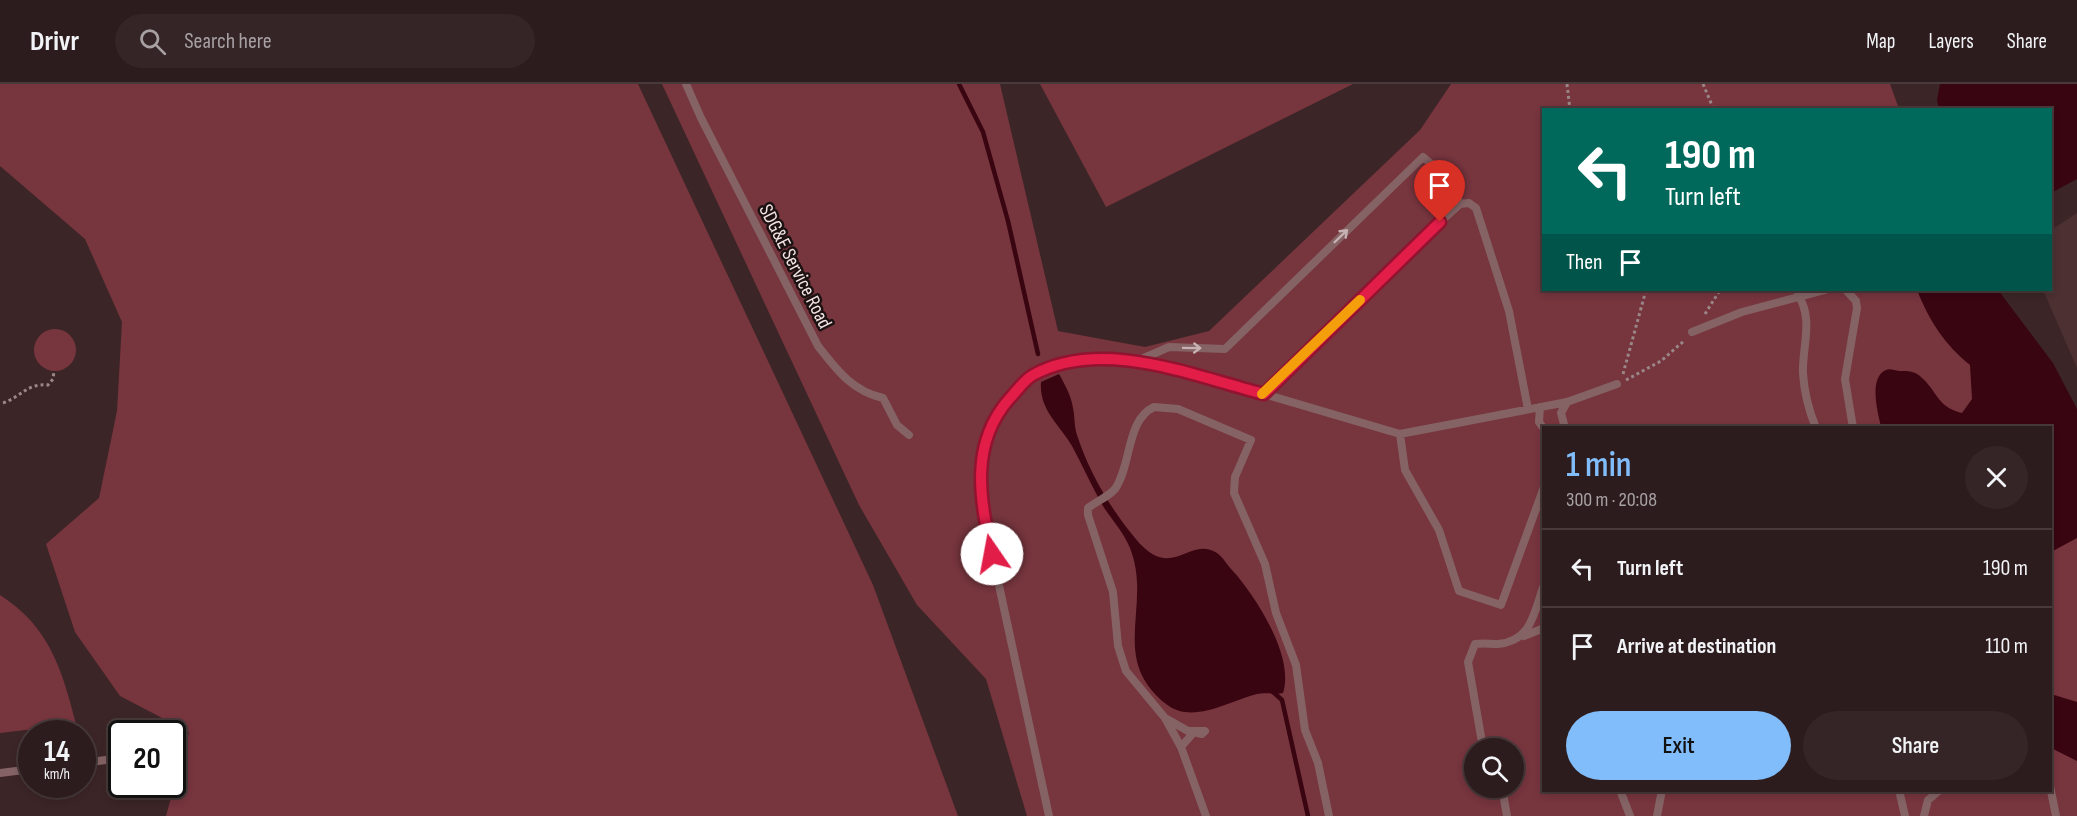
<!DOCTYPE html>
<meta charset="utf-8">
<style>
:root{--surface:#2d1c1d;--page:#352526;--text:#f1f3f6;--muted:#a7a1a4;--line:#483a3b;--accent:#81bdfa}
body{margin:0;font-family:"Sofia Sans Condensed",sans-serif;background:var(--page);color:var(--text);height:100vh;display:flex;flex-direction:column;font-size:22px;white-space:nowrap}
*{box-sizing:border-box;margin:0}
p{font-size:20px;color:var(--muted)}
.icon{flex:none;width:33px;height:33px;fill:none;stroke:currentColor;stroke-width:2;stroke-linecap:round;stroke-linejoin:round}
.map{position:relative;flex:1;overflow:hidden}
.panel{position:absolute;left:1542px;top:342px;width:510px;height:366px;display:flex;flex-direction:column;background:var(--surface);border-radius:0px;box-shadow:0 3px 9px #0003,0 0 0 2px var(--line)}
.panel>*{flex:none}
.top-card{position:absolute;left:1542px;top:24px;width:510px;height:183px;border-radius:0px;box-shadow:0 3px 9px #0003,0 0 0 2px var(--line);background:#00695c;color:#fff;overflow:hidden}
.controls{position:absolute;left:1464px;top:654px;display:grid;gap:12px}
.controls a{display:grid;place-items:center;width:60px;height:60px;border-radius:50%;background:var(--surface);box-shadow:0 3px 9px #0003,0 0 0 2px var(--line);font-size:30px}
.speed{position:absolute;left:18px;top:636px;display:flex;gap:12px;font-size:30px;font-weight:700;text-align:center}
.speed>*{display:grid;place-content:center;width:78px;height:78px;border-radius:50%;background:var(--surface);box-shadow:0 3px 9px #0003,0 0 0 2px var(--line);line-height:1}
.speed small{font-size:15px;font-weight:400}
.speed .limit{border:3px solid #111;border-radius:9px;background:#fff;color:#111}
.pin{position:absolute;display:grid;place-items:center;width:51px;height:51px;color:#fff;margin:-62px -26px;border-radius:50% 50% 50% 0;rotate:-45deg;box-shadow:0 0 6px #0007}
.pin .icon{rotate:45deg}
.me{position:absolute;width:66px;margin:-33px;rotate:348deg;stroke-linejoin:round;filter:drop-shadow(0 0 4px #0008)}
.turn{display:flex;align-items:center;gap:21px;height:126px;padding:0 24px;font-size:27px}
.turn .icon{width:78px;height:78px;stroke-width:2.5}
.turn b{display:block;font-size:42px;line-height:51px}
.then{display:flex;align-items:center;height:57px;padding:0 24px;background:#0003;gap:12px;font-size:22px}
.round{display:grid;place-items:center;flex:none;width:63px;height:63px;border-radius:32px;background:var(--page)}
.head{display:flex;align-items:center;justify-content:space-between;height:102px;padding:0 24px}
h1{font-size:36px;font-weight:600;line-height:45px;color:var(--accent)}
.action{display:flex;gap:12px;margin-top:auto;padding:12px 24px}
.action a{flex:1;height:69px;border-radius:36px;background:var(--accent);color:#111;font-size:24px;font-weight:600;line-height:69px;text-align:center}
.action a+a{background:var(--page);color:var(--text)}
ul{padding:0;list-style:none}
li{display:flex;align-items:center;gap:18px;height:78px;padding:0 24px;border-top:2px solid var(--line)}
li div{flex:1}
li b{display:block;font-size:22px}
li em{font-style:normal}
header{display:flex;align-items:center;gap:36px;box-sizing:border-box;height:84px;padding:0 30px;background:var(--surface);border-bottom:2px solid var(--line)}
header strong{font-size:28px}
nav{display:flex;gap:33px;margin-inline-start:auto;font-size:21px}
.search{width:420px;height:54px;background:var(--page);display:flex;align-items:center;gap:15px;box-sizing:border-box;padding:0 21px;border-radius:33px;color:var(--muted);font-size:22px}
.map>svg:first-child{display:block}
.built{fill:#4c3032}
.green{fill:#77353e;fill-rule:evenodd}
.water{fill:#390511}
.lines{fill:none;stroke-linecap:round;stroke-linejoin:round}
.stream{stroke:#390511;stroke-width:4.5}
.path{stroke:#9a8788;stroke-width:3;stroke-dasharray:3 3;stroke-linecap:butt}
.service{stroke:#856365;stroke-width:8}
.oneway{stroke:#c8b1b2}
.route-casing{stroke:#92132f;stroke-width:15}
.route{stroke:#e11d48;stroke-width:10}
.slow{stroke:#f59e0b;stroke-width:10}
.labels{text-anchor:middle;stroke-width:5;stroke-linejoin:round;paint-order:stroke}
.street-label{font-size:20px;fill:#f5e5e6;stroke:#1c1212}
</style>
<header>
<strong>Drivr</strong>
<div class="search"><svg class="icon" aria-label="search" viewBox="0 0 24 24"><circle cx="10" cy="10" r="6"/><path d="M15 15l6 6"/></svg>Search here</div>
<nav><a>Map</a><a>Layers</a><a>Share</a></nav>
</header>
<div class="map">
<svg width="2077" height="732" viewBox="0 0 2077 732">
<rect width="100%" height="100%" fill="#3c2527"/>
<!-- built -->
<path class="built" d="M2077 129V284L2043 206H2050L2051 146Z"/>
<!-- green -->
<path class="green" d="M0 0H638L873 501 958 732H166L189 648 120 612 75 548 46 460 99 414 117 327 122 238 85 155 0 82Z
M662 0H1000L1058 247 1145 263 1209 247 1420 46 1451 0H1890L1899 25 1544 26V206H1981L2077 376V732H1027L986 595 917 521 859 421ZM1544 344H2050V706H1544ZM1474 664H1514V704H1474Z
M1040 0H1353L1106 123Z
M34 266a21 21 0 1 1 42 0a21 21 0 1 1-42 0Z
M0 511C50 543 62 586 76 640L0 649Z"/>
<!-- water -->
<path class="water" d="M1940 0H2077V95L2051 109 2050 26 1939 25 1937 16Z
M1917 206H1998L2053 279 2077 325V454L2051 468 2050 344 1881 343C1878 329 1868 294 1886 286 1890 284 1894 286 1899 287 1908 287 1915 287 1921 293 1938 308 1937 323 1962 329L1972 315 1970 281C1944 260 1929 236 1917 206Z
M1059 290C1065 301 1071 311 1073 324 1075 333 1074 342 1077 351 1089 388 1110 424 1135 454 1172 500 1188 451 1217 469 1223 473 1227 481 1232 486 1255 511 1295 573 1283 609 1275 611 1266 608 1257 610 1229 617 1192 641 1166 620 1108 574 1153 522 1130 464 1124 449 1112 436 1103 422 1092 403 1083 382 1072 362 1059 340 1039 326 1041 298Z
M2051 610 2077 618V677L2051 664Z"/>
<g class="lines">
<!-- stream -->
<path class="stream" d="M959 0 983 48 1008 137 1038 270
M1271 606 1282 616 1308 732"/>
<!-- path -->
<path class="path" d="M1567 0 1570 26
M1703 0 1714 26
M1705 230 1720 206
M1623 290 1646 206
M1626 296 1661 277 1685 256
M3 319C21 313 27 299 48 301L53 295 54 287"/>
<!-- service -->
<path class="service" d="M686 0 701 34 818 262C836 285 852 307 883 314L897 341 909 351
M1846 206 1856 217 1857 224 1845 295 1853 344
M1798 211C1814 235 1802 263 1803 289 1804 307 1809 327 1816 344
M1692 248 1742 228 1825 206
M1137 277 1169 263 1225 265 1423 73C1440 87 1453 98 1460 120
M1264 310 1440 138 1460 120 1469 119 1476 124 1509 227 1528 325
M1540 323 1539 338 1544 345
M1565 344 1561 329 1567 318
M1400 350 1405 386 1439 446 1459 507 1501 521 1544 403
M1524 552 1544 544
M1165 634 1181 663
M1483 664 1468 578 1475 560C1483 559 1490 560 1498 560 1532 557 1534 528 1544 501
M82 679 122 674
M0 689 32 685
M2050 702 2056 732
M1502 704 1507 732
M1620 706 1630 732
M1899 706 1905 732
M1049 732 982 423 979 387 984 360 994 334 1030 292 1067 277 1100 274 1136 278 1264 310 1400 350 1567 318 1617 300
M1206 732 1181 663 1194 648 1202 650 1205 647H1188L1165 634 1126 587 1118 562 1113 508 1088 431V424C1097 417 1108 413 1115 405 1132 380 1126 336 1154 323L1178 325 1251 356 1235 393 1234 409 1265 480 1276 529 1296 581 1305 646 1318 679 1329 732
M1657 732 1662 706
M1924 732 1928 716 1940 706"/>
</g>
<!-- one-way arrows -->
<defs><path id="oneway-shaft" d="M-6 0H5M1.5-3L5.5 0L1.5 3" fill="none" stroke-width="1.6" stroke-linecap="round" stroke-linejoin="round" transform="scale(1.5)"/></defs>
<g class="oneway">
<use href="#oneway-shaft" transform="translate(1341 152) rotate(-44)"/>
<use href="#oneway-shaft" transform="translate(1192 264) rotate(1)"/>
</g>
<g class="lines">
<!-- route casing -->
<g class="route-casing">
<path id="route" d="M992 470C980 415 969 360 1010 314 1017 307 1024 296 1033 291 1102 253 1193 292 1264 310L1440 138"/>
</g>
<!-- route -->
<use href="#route" class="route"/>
<!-- slow -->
<path class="slow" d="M1262 310 1360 216"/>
</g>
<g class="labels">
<!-- street labels -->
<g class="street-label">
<text transform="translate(796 182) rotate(63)" y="7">SDG&amp;E Service Road</text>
</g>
</g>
</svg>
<div class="controls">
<a><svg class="icon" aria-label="search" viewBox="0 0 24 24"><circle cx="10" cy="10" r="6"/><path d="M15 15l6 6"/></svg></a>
</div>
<div class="speed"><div>14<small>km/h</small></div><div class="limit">20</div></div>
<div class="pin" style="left:1440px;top:138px;background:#d93025"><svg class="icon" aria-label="arrive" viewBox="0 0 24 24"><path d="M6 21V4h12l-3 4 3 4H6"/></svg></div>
<svg class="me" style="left:992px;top:470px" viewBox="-20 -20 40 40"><circle r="19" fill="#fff"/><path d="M0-13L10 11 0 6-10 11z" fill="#e11d48"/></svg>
<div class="top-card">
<div class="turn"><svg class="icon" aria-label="left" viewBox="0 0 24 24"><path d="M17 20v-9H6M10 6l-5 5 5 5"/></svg><div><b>190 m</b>Turn left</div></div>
<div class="then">Then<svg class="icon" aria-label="arrive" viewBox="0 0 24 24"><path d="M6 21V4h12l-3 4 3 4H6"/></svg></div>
</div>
<section class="panel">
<div class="head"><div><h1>1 min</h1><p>300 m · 20:08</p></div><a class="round"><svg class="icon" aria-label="close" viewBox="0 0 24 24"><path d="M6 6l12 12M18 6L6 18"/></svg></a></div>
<ul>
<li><svg class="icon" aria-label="left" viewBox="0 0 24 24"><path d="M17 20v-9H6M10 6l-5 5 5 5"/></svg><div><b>Turn left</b></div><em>190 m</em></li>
<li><svg class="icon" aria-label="arrive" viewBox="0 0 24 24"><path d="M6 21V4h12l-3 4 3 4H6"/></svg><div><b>Arrive at destination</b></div><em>110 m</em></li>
</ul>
<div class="action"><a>Exit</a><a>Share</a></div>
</section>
</div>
